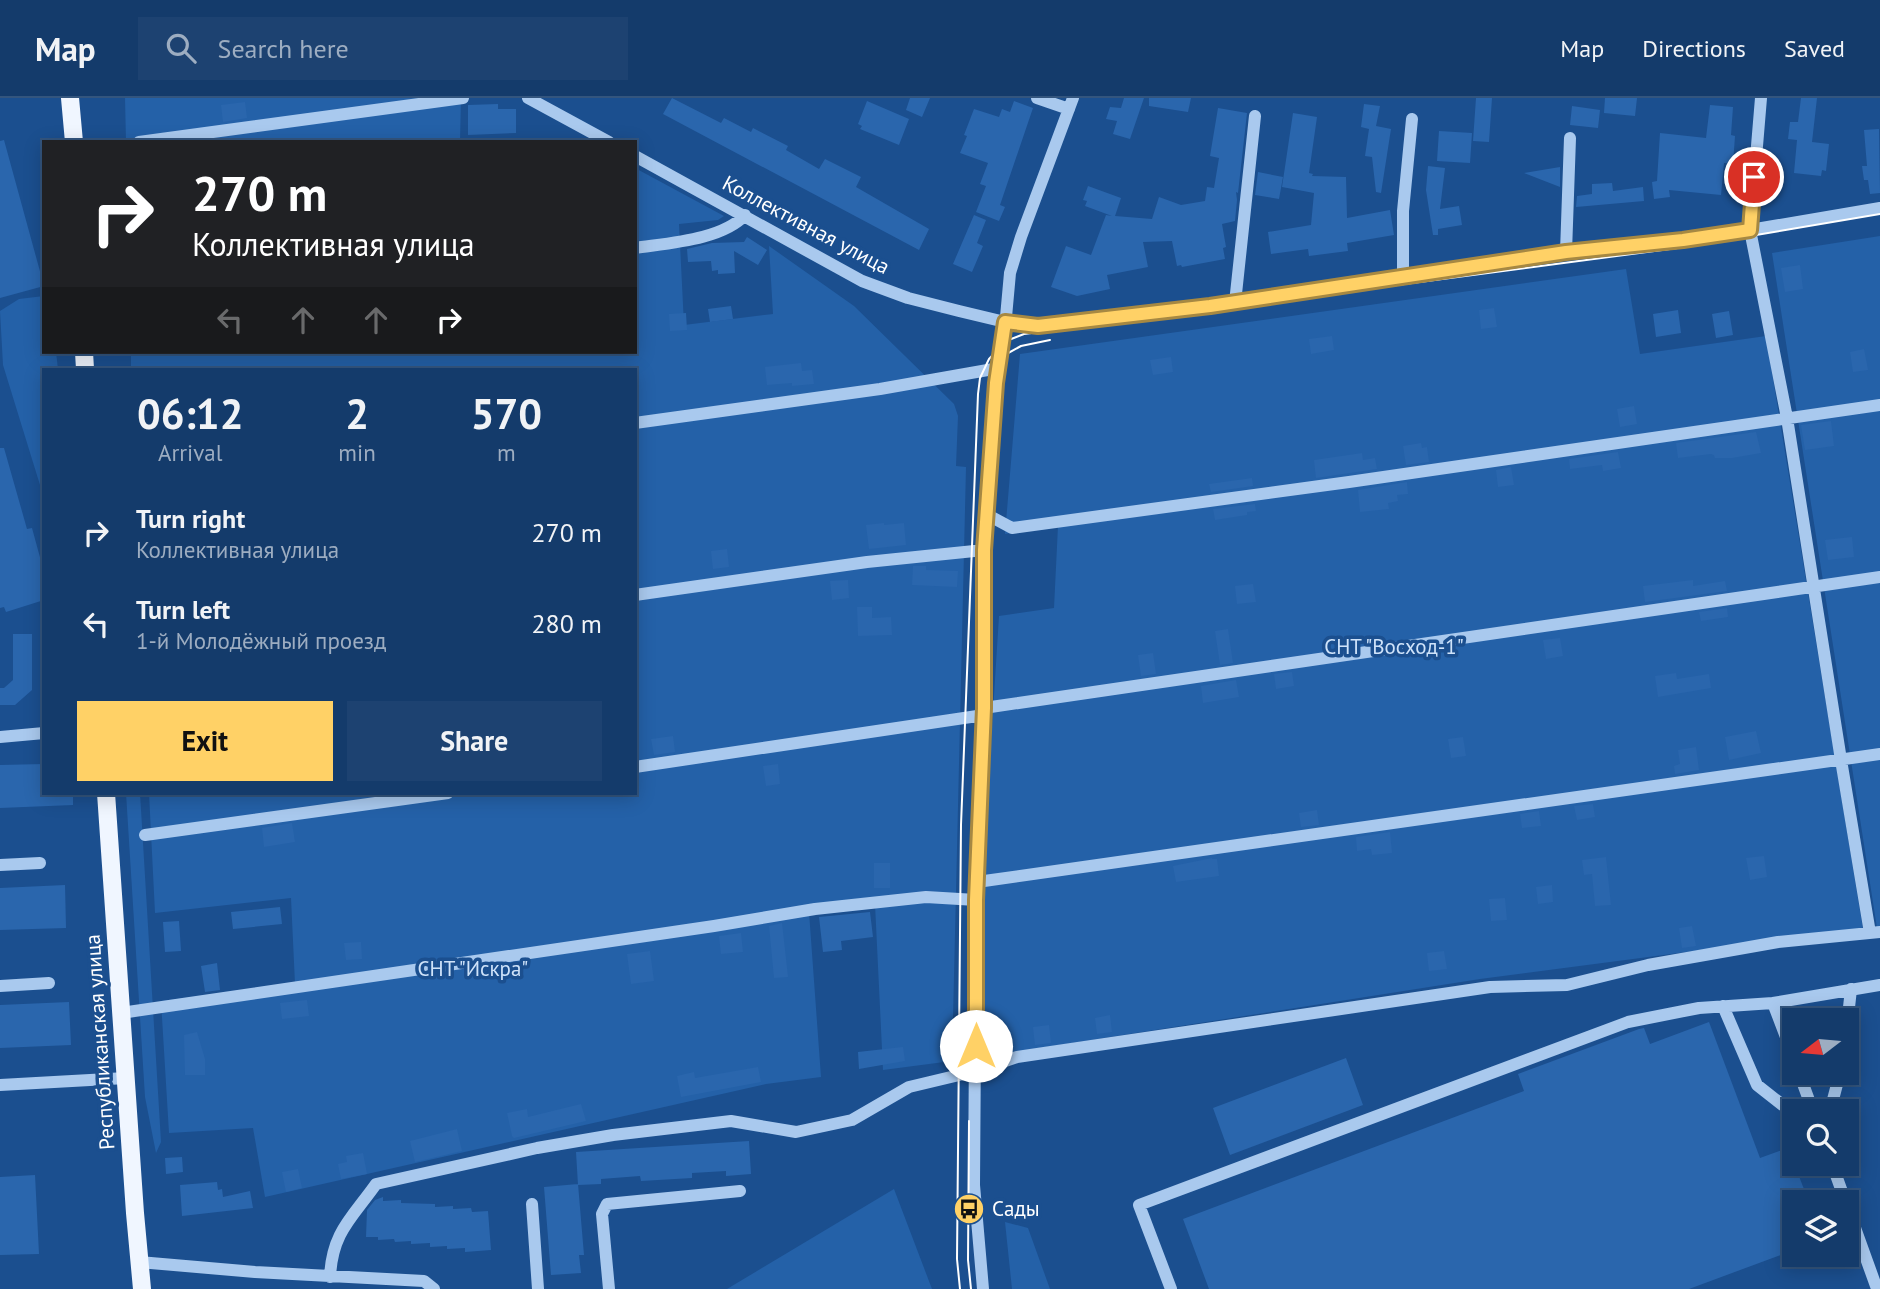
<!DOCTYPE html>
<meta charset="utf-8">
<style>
:root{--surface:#143b6b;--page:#1d4271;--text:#f1f3f6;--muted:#9dadc1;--line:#33557e;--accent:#ffd166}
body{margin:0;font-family:"PT Sans",sans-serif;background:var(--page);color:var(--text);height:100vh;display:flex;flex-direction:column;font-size:26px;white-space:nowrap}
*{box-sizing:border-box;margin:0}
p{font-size:23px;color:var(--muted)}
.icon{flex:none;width:38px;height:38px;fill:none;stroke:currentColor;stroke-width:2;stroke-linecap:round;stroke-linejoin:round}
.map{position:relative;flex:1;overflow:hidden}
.side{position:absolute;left:42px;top:270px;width:595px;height:427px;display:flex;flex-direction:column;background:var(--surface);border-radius:0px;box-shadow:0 4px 18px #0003,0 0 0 2px var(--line)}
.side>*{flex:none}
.guide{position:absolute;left:42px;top:42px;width:595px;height:214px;border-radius:0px;box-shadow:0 4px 18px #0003,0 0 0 2px var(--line);background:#202124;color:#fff;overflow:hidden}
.needle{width:46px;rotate:254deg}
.buttons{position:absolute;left:1782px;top:910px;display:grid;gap:14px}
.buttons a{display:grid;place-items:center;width:77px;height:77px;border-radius:0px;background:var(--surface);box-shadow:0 4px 18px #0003,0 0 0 2px var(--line);font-size:35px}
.pin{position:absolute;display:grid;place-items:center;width:60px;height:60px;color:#fff;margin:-30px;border:4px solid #fff;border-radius:50%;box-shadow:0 2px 7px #0007}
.me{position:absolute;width:77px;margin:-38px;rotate:0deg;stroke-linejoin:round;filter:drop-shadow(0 0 5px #0008)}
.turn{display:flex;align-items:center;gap:24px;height:147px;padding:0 35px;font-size:32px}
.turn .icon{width:91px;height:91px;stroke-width:2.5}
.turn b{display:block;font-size:49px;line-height:60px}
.lanes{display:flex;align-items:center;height:66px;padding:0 35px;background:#0003;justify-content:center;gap:35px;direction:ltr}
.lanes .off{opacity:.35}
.eta{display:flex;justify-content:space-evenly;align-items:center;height:119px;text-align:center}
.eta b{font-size:42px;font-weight:600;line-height:49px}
.button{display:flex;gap:14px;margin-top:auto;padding:14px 35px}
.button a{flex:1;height:80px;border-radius:0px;background:var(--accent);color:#111;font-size:28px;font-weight:600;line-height:80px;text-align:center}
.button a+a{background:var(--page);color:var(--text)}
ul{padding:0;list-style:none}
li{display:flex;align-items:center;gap:21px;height:91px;padding:0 35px}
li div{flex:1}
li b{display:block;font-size:26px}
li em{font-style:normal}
header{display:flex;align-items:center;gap:42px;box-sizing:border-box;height:98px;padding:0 35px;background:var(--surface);border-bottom:2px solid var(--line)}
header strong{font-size:33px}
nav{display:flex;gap:38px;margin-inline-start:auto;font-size:24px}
.search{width:490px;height:63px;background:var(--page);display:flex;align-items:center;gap:18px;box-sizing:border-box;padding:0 24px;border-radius:0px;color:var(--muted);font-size:26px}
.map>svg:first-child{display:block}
.green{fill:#2461a8}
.building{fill:#2a66ad}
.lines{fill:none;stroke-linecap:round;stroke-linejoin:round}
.minor{stroke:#a9c9ee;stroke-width:12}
.major{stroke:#f0f6ff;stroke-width:18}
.tram{stroke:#fff;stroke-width:2}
.minor-bridge{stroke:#a9c9ee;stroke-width:12}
.route-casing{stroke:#a68842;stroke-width:18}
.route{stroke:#ffd166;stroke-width:12}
.labels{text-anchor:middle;stroke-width:7;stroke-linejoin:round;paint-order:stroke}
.street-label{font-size:21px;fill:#fff;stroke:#1b4f8f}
.park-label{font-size:21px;fill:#cfe3fa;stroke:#1b4f8f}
.poi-label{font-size:21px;fill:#fff;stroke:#1b4f8f;text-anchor:start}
</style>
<header>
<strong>Map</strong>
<div class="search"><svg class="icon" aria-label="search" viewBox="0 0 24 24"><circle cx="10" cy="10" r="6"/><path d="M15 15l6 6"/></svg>Search here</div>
<nav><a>Map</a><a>Directions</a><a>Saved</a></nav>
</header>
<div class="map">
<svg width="1880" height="1191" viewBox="0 0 1880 1191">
<rect width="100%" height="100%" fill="#1b4f8f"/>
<!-- green -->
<path class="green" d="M125 0H461L460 44H126Z
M635 70 724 118 718 122 679 126 684 227 773 216 769 148 854 208 954 306 958 318 956 368 966 369 952 963 883 972 875 806 809 814 821 979 766 986 265 1099 253 1030 169 1035 161 903 295 886 291 800 155 815 149 695H635V271H131V254H635Z
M1880 138V829L1877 830 1772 155Z
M1626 171 1640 256 1766 238 1863 831 1480 881 983 959 982 789 999 518 1054 510 1058 428 1005 436 1020 256Z
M44 198V254H56L58 271H44V400L3 267 0 213 19 201Z
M126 695H140L161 1044 156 1055 145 999Z
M894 1091 932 1191H727Z
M1005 1124 1028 1130 1050 1191H1012Z"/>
<!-- building -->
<path class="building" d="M672 0 721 25 724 20 751 34 753 30 788 48 786 52 819 71 825 61 861 79 856 89 929 131 919 152 663 16Z
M910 0H930L922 19 906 12Z
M1124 0H1144L1130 41 1113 36 1117 23 1106 21 1110 9 1121 10Z
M1149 0H1191L1188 14 1149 8Z
M1476 0H1492L1489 44 1473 43Z
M1605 0H1637L1635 18 1604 15Z
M1801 0H1817L1812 44 1829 46 1826 73 1822 72 1821 78 1794 75 1797 42 1788 41 1790 24H1798Z
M867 3 909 21 899 47 860 31 862 28 858 26Z
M1014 3 1033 10 1000 107 1005 109 999 123 976 114 986 88 980 86 988 65 960 55 967 38 964 37 974 11 999 19 1002 11 1010 14Z
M245 4 247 20 223 24 221 7Z
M498 6V11H516V35L468 37V7Z
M1364 6 1380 8 1376 28 1391 31 1381 95 1376 94 1372 59 1365 58 1369 31 1361 29Z
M1710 7 1733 9 1731 37 1735 38 1733 66 1724 65 1721 97 1669 92 1670 99 1654 101 1652 84 1657 83 1660 35 1706 40Z
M1572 8 1600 12 1598 30 1570 27Z
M1218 10 1247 15 1238 95 1236 94 1237 102 1235 123 1222 126 1226 149 1223 150 1225 161 1182 169 1181 167 1177 168 1172 143 1143 144 1148 169 1107 177 1110 191 1077 198 1051 189 1066 148 1091 157 1106 117 1112 118 1085 108 1087 103 1083 102 1088 88 1121 100 1115 118 1152 121 1159 99 1181 107 1205 103 1207 89 1214 90 1219 60 1210 58Z
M1293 15 1317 19 1309 75 1313 76 1312 78 1346 79 1347 120 1390 112 1394 137 1347 145 1348 153 1309 158 1308 151 1271 156 1268 134 1311 127 1314 95 1282 89Z
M1879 31 1880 95 1870 96 1868 82H1864L1862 68H1867L1864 32Z
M1439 33 1472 35 1470 65 1437 63Z
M4 42 44 188 0 200V43Z
M1428 68 1445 70 1440 111 1459 108 1462 127 1438 131V137H1433L1426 92Z
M1560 69V89L1524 75Z
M1258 74 1283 79 1279 101 1255 97Z
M1612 85 1613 93 1643 89 1644 103 1576 109 1577 98 1592 96V86Z
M974 117 986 122 977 145 983 148 972 174 953 166Z
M747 139 767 152 758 167 734 153 735 175 718 176V172L712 173 711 163 688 164 687 151 712 145 744 144Z
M1800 167 1803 191 1785 194 1781 170Z
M731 208 733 221 710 224 708 211Z
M1494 210 1497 229 1481 231 1479 212Z
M1678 212 1681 235 1656 239 1653 216Z
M1729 213 1733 237 1716 240 1712 216Z
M686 215 687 232 670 233 669 216Z
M1332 238 1334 252 1311 256 1309 241Z
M1864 251 1868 272 1853 274 1850 254Z
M1171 259 1173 274 1153 277 1150 262Z
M801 265 802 273 812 272 814 286 792 288V285L767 287 765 269Z
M1634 308 1637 326 1620 329 1617 311Z
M1831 323 1834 348 1805 352 1801 327Z
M1756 334 1761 355 1732 360H1715L1714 357 1711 356 1678 360 1676 345Z
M1421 345 1422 350 1427 349 1429 364 1406 367 1403 348Z
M0 350H4L27 431 32 430 44 474V502L6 514 4 509 0 510Z
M1618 354 1621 370 1603 373 1602 367 1570 371 1569 361Z
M1362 355 1363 362 1375 360 1377 371 1316 380 1314 362Z
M1511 369 1514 387 1498 389 1496 372Z
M1252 380 1253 388 1211 394 1209 386Z
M1407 384 1408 396 1397 397 1398 403 1388 405 1389 411 1360 414 1358 392Z
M1255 406 1256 413 1247 414V417L1215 422 1213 411Z
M884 425V427L904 425 906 447 869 451 866 427Z
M1852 439 1854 459 1828 462 1825 442Z
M727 451 729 469 713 471 711 453Z
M913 468H926V472L958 473 957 489 912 487Z
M848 482 849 500 832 502 830 483Z
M1693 482V488L1725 483 1727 493 1645 504 1643 488Z
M1253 486 1256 504 1237 506 1235 488Z
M857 509H872V520L891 519 892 537 858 538Z
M1727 510 1728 519 1701 523 1699 514Z
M1228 531 1233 565 1220 567 1215 533Z
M13 536H32V592L15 607H0V590H4L13 582Z
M1560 540 1563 558 1546 561 1543 542Z
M1153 555 1156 576 1141 578 1138 557Z
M1292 574 1294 588 1276 591 1274 576Z
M1676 575 1677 581 1709 576 1711 590 1658 599 1655 578Z
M1236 582 1239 599 1203 605 1201 588Z
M1756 633 1761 655 1729 662 1725 639Z
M673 638 675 654 654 657 651 641Z
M1463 639 1466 658 1451 660 1448 641Z
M1696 649 1699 672 1675 676 1674 668 1680 666 1678 652Z
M44 666V695H73V707L0 710V667Z
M778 666 780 686 766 688 763 668Z
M1593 706 1595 719 1577 722 1574 708Z
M1317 712 1319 727 1301 729 1299 715Z
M1539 713 1541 728 1522 730 1520 716Z
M292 725 295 744 264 749 262 730Z
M1390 734 1392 755 1372 757 1371 751 1357 753 1356 739Z
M1764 758 1767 779 1750 782 1746 760Z
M1606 759 1611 807 1595 808 1592 776 1584 777 1582 762Z
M1212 760V761H1217L1219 778 1176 784 1173 768Z
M874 765H890V790H874Z
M65 787 66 830 0 832V790Z
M1552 787 1553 804 1538 806 1536 789Z
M1505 800 1507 822 1491 823 1489 801Z
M280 809 282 826 233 831 231 814Z
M870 814 873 839 841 843 842 852 823 854 819 819Z
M179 823 181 853 165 854 163 824Z
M782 825 788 879 774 880 769 828Z
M1692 828 1696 848 1682 850 1679 830Z
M741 835 743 854 721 856 719 838Z
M361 844 362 861 346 862 344 845Z
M650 853 654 883 631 886 627 856Z
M1444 853 1447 871 1429 873 1427 855Z
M217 865 220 892 205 894 201 868Z
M307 902 309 918 282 921 280 905Z
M69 904 71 947 0 950V907Z
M1110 917 1112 934 1097 936 1095 920Z
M1709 924 1760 1060 1788 1050 1809 1104H1794V1152L1689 1191H1209L1183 1121 1524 993 1518 976 1639 931 1644 930 1650 946Z
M1049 927 1051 945 1035 947 1033 929Z
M197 934 205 961V977H185L184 937Z
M903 949 905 963 859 971 858 954Z
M1346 960 1363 1007 1230 1057 1213 1010Z
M758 969 761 984 681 999 677 978 694 974 695 980Z
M581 1006 586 1023 514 1040 512 1038 507 1015 527 1011 528 1019Z
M457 1031 462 1053 415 1064 410 1043Z
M749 1043 751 1076 726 1078V1073L692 1075V1080L641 1083 640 1078 601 1081V1086L578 1087 576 1054Z
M363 1055 367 1076 341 1081 338 1066 347 1064 346 1058Z
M182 1059 183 1074 166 1076 165 1060Z
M298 1071 302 1090 286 1094 282 1074Z
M35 1077 39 1156 0 1157V1079Z
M217 1084 218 1092 222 1091 223 1099 250 1093 253 1110 182 1118 180 1087Z
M578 1086 584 1157H579L581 1175 551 1177 544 1089Z
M383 1099V1103L401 1102V1105L435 1106V1109L453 1108V1111L471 1110 472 1114 488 1113 491 1152 465 1154V1150L447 1151V1148L430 1149V1145L411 1146V1143L395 1144 394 1141 378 1142V1139H366L367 1112 375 1102Z"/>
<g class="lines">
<!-- minor -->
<path class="minor" d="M528 0 609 44
M1037 0 1069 11
M1761 0 1750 132 1787 320 1841 662 1870 835
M139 44 463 0
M635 58 862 183 908 200 959 213 1005 224 1038 227 1235 205 1566 154 1683 142 1750 132 1880 110
M635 150C668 145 722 142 745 117
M1566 154 1570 40
M1403 178V113L1412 21
M1235 205 1255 18
M1005 230 1010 175 1021 139 1073 0
M635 325 880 291 999 270
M986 416 1012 430 1349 384 1880 307
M635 497 867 464 984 452
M984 610 1880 479
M0 639 44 635
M635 669 984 617
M145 737 448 695
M0 767 40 765
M977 784 1880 656
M0 888 49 885
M1773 905 1880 887
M1723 908 1757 987 1794 1016
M121 915 714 828 815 811 926 799 976 802
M1846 937 1851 891
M1799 975 1813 1013
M0 987 126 980
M1830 1013 1840 975
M1832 1066 1876 1188
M532 1106 538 1191
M139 1164 255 1174 424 1183 434 1191
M330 1179C332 1134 352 1120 376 1086L537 1050 613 1037 731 1023 796 1034 852 1022 909 989 976 973 1017 959 1490 889 1567 887 1648 867 1778 844 1880 834
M609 1191 602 1116 607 1106 740 1093
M983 1191 974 1087 976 802 984 610V452L996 285 1001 257
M1171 1191 1139 1107 1628 924 1699 910 1773 905 1794 960"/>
<!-- major -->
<path class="major" d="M70 0 74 44
M84 254 85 271
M106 695 135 1115 142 1191"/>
<!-- tram -->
<path class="tram" d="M986 337 990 287 1001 259 1021 248 1050 242
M969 1023 968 1162 971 1191
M960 1191 957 1161 961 727 978 296 980 280 989 261 1006 243 1024 236 1685 149 1880 116"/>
<!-- minor-bridge -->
<path class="minor-bridge" d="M1001 257 1004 231"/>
</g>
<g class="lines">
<!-- route casing -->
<g class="route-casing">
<path id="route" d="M976 948V802L984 610V452L996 285 1005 224 1038 228 1210 208 1566 154 1683 142 1750 132 1754 79"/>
</g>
<!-- route -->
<use href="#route" class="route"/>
</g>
<!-- icons -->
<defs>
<g id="bus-disc" transform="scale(1.575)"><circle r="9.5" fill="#ffd166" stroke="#1b4f8f"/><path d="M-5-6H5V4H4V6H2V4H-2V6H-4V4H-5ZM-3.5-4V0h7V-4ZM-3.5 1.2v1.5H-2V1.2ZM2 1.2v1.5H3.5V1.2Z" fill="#111"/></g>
</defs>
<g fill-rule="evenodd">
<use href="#bus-disc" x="969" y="1111"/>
</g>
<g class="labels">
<!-- street labels -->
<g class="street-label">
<text transform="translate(806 127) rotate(28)" y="7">Коллективная улица</text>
<text transform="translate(100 944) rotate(-94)" y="7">Республиканская улица</text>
</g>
<!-- park labels -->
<g class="park-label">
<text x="1394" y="556">СНТ "Восход-1"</text>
<text x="473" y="878">СНТ "Искра"</text>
</g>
<!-- poi labels -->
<g class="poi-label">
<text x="992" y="1118">Сады</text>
</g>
</g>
</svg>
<div class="buttons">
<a><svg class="needle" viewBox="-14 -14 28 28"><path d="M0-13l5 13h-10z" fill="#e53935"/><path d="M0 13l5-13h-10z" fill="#9dadc1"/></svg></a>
<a><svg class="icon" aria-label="search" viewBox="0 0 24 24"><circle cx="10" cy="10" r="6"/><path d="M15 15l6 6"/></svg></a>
<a><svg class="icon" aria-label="layers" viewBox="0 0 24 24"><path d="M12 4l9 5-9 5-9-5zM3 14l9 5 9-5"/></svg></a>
</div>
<div class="pin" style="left:1754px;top:79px;background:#d93025"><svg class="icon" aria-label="arrive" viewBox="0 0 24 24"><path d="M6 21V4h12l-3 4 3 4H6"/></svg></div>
<svg class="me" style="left:976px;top:948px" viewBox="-20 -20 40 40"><circle r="19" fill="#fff"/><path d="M0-13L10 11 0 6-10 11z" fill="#ffd166"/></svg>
<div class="guide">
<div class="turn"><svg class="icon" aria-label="right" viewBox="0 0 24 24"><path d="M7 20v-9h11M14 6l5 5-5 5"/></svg><div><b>270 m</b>Коллективная улица</div></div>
<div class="lanes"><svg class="icon off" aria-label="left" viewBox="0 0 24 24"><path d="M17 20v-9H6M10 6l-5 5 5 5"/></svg><svg class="icon off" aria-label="ahead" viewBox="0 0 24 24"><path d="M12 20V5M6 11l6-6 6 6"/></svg><svg class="icon off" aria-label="ahead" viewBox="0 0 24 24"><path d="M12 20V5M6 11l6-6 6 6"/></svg><svg class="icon" aria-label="right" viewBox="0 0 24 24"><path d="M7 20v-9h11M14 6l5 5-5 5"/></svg></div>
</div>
<section class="side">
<div class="eta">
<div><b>06:12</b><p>Arrival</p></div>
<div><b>2</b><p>min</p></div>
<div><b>570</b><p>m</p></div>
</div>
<ul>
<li><svg class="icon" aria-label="right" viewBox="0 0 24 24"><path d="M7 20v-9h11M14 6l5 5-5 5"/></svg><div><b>Turn right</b><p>Коллективная улица</p></div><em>270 m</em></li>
<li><svg class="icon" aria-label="left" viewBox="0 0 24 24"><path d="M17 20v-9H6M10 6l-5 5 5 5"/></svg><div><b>Turn left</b><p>1-й Молодёжный проезд</p></div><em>280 m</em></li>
</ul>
<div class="button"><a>Exit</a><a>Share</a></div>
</section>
</div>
